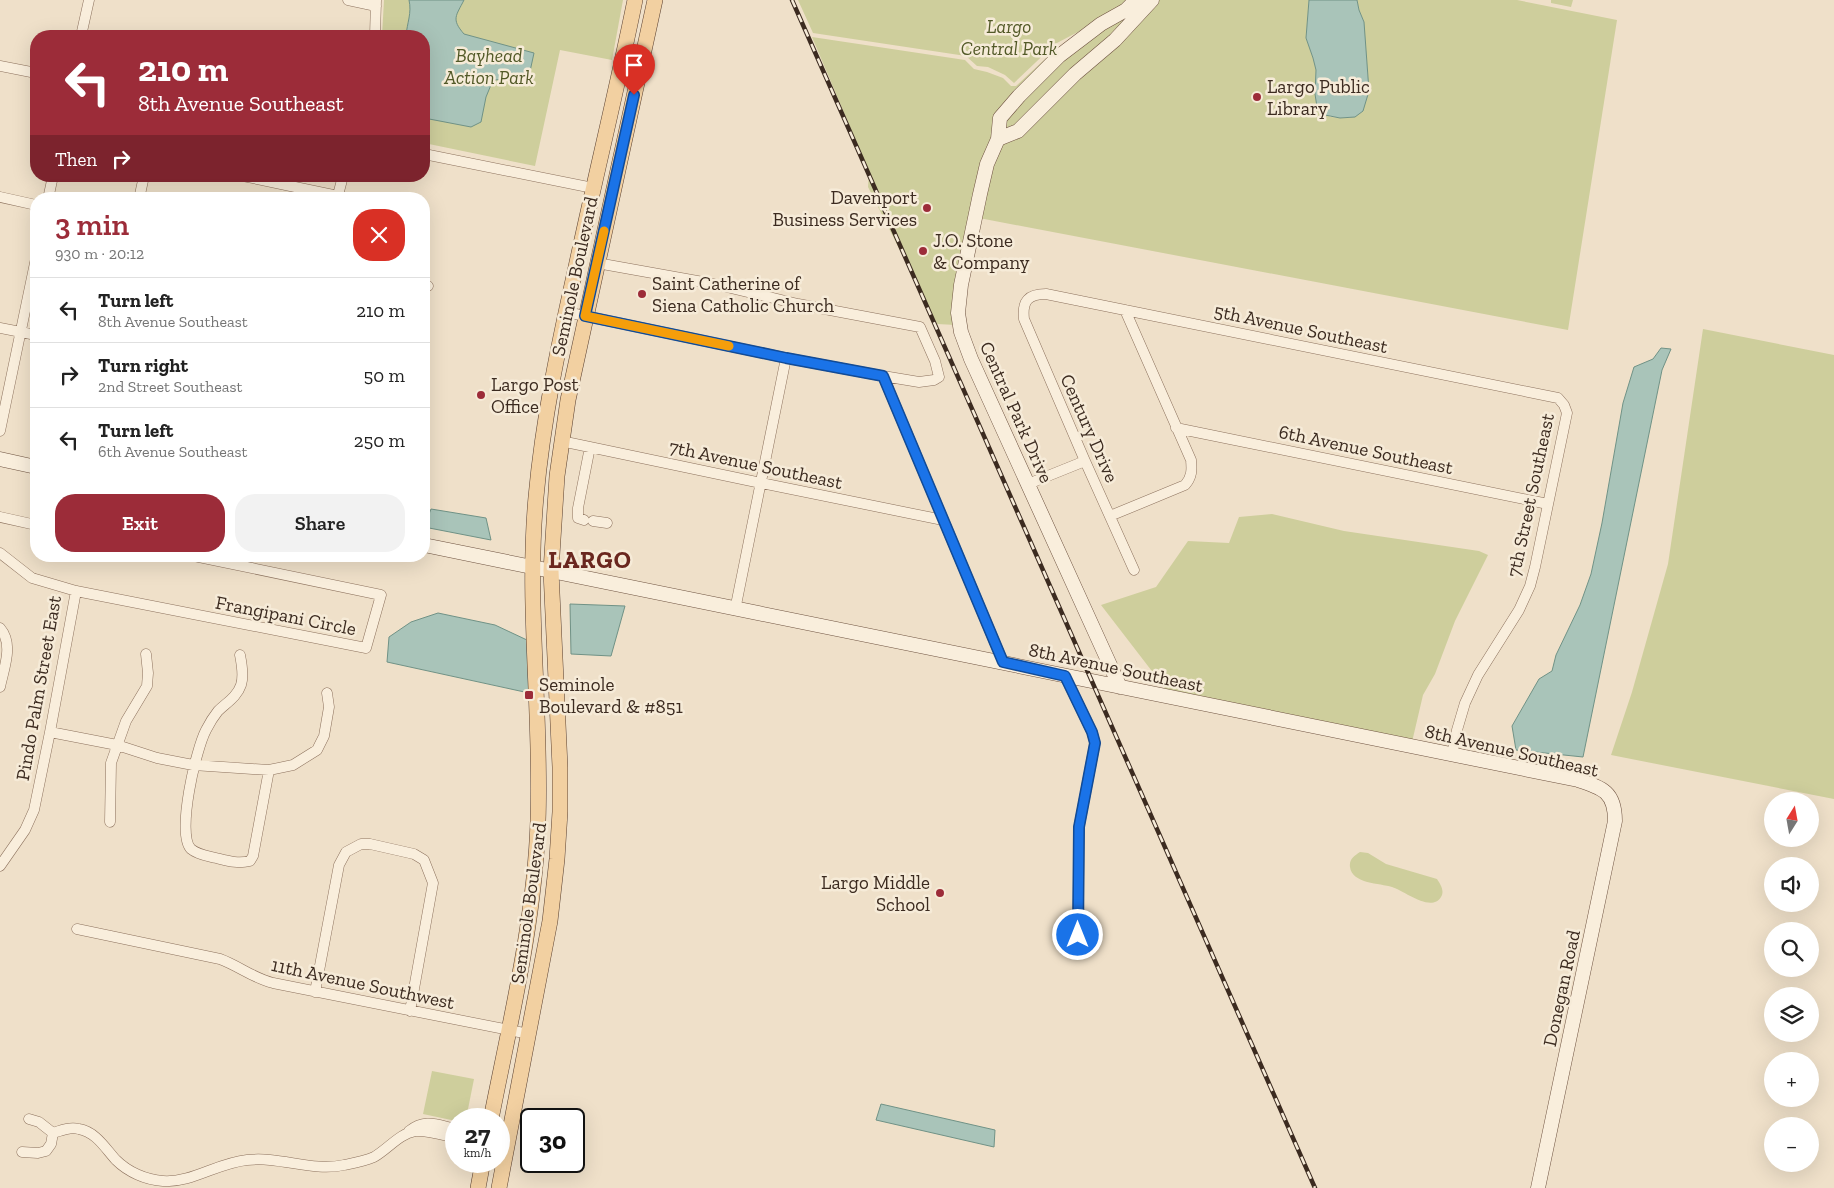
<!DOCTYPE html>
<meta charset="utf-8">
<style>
:root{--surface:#fff;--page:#f2f2f2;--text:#222;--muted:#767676;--line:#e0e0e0;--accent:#9c2c39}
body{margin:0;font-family:"Zilla Slab",serif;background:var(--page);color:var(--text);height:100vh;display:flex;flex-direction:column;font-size:19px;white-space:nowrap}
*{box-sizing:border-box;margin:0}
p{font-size:16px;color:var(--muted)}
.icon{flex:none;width:28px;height:28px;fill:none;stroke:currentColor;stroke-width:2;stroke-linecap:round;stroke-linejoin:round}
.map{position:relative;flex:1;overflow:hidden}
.side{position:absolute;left:30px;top:192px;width:400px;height:370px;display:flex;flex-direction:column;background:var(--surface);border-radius:20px;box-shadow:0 5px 20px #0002}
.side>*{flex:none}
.top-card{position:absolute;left:30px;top:30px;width:400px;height:152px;border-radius:20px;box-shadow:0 5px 20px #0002;background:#9c2c39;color:#fff;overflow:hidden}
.needle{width:32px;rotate:11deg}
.fabs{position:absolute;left:1764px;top:792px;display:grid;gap:10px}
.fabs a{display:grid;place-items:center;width:55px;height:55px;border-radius:50%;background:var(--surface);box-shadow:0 5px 20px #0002;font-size:25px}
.speed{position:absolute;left:445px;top:1108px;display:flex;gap:10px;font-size:25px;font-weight:700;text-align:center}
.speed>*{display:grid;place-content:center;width:65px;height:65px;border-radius:50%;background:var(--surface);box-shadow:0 5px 20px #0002;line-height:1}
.speed small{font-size:12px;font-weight:400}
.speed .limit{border:2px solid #111;border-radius:8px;background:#fff;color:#111}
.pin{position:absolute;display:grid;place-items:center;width:42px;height:42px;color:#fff;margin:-51px -21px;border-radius:50% 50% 50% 0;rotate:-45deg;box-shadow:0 0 5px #0007}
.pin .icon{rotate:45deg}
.me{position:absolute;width:55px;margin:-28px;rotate:0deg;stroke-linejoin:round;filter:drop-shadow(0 0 4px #0008)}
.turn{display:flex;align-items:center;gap:18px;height:105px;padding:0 25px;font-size:22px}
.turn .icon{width:65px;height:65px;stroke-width:2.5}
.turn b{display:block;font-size:35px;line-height:42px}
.then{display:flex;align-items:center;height:48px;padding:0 25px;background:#0003;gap:10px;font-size:19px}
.round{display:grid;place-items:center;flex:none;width:52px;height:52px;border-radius:20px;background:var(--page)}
.overview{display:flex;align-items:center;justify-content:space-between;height:85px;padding:0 25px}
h1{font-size:30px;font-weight:600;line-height:38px;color:var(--accent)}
.cta{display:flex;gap:10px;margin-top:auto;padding:10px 25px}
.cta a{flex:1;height:58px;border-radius:20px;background:var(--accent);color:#fff;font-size:20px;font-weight:600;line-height:58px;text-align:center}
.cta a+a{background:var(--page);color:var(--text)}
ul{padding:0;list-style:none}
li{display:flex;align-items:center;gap:15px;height:65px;padding:0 25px;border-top:1px solid var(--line)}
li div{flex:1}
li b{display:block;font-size:19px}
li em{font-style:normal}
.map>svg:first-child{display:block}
.green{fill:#cece9c}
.water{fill:#a9c4b9;stroke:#709286}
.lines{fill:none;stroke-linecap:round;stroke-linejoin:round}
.street-casing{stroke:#8c715d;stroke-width:11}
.secondary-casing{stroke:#6e5240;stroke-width:15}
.primary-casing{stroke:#5a4031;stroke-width:16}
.street{stroke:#f9eedc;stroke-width:10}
.secondary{stroke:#f9eedc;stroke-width:14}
.primary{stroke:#f2d0a1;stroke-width:15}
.rail-casing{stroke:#3c2b20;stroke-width:4.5}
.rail{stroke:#f6ebd8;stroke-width:2.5;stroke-dasharray:8;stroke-linecap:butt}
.route-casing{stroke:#114b97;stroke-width:12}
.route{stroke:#1a73e8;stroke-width:9}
.slow{stroke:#f59e0b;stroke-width:9}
.poi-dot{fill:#9c2c39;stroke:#f6ebd8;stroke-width:2}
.labels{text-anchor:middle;stroke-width:5;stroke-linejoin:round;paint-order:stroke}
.park-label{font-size:19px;font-style:italic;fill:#525927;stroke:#f6ebd8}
.poi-label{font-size:19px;fill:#3c2b20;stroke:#f6ebd8;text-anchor:start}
.street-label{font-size:19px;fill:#3c2b20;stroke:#f6ebd8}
.district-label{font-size:24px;font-weight:bold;letter-spacing:1px;fill:#6a271f;stroke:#f6ebd8}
</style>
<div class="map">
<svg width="1834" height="1188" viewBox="0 0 1834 1188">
<rect width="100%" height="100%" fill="#efe0c9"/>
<!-- green -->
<path class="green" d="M384 0H623L612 60 560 50 535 166 424 143V36H382Z
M798 0H1130L1116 12 1055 44 1014 83 1005 75 988 67 977 66 966 56 813 33Z
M1158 0H1309L1306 38 1313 58 1316 70 1315 94 1330 117 1350 118 1368 75 1364 36V22L1359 10 1357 0H1517L1617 20 1568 330 979 218 984 195 1001 144Z
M1551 0H1573L1571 7 1551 3Z
M1129 14 1125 22 1016 127 1003 132 1004 120 1062 59 1104 28Z
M812 37 965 60 974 69 987 72 1003 78 1011 86H1016L1057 48 1073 40 997 115 956 325 937 324 868 187 869 172Z
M1703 329 1834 355V799L1611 755 1632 692 1668 564Z
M1272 514 1344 531 1479 551 1488 555 1455 621 1435 674 1423 695 1412 742 1168 692 1101 605 1156 587 1188 541 1229 543 1239 517Z
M1360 852 1368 853 1386 864 1437 879C1440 884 1445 890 1441 897 1431 913 1405 891 1392 887 1380 883 1352 884 1350 867 1349 859 1354 856 1360 852Z
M432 1071 474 1079 466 1119H456V1121L423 1114Z"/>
<!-- water -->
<path class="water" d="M409 0H464C456 16 451 19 464 34L534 53 529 76 520 75 513 79 493 80 486 97 481 122 471 127 424 118V36H406C407 23 412 13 409 0Z
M1309 0H1357L1359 10 1364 22 1369 91 1363 111 1355 117 1340 118 1320 114 1317 107 1315 94 1316 70 1313 58 1306 38Z
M1661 348 1671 349 1662 370 1583 757 1516 750 1512 726 1539 679 1552 671 1556 655 1580 605 1591 574 1602 523 1623 403 1634 367 1653 359Z
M431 509 486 518 491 540 424 527Z
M570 604 625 606 611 656 571 654Z
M438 613 495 625 527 640 529 693 387 662 389 637 411 622Z
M881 1104 995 1130 994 1147 876 1120Z"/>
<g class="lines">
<!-- street casing -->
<g class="street-casing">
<path id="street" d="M348 0 376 6
M81 36 89 0
M375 36 376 0
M0 66 36 73
M424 154 593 188
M243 176 338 196
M0 197 36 205
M48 199 53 176
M139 199 144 176
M337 199 343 176
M424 285 428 286
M566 312 786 358 883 376 919 382 934 380 939 377 935 361 920 327 798 304 714 284 597 263
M0 328 36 335
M883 376 1003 662
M1176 428 1548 504
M0 431 36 258
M561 441 761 483 943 520
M1028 484 1085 461
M1110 516 1185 485C1192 477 1192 470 1191 460L1125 310
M0 517 36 525
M584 520 578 518V508L590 447
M593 521 607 523
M0 553 32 578 76 591 366 648 381 595 194 556
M1134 570 1085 461 1024 319C1022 301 1028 294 1046 294L1558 398 1564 405 1567 413 1535 567 1530 586 1519 610 1478 675 1465 703 1457 730 1452 755
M735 610 786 358
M0 628C14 644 4 668 0 687
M240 655C242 665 244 676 241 685 237 697 226 703 218 711 214 716 209 724 206 730 196 749 176 834 191 849 198 855 208 856 216 858 228 861 238 864 250 861L253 856 269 770
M1065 676 1092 732 1095 743 1079 827 1078 935
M50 732 117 745 157 758 193 765 269 770 293 765 317 750 324 736 329 707 327 693
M110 822 111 763 126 721 147 686 148 673 146 654
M0 866 25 830 34 810 50 732 76 591
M77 929 220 959C239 966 253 978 273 983L529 1034
M315 992 339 865 346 852 361 844H370L414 854 424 860 433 883 410 1011
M29 1119 39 1122 53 1133C62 1130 70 1127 79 1129 96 1132 105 1148 116 1160 128 1172 146 1180 163 1181 192 1183 217 1163 247 1160 280 1156 312 1172 344 1165 354 1163 365 1161 374 1157 388 1149 399 1134 415 1131 428 1130 443 1135 456 1138
M409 1131C426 1118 437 1125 456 1129
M22 1152 38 1153 46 1151 51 1144 53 1133"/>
</g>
<!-- secondary casing -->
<g class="secondary-casing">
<path id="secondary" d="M998 139 1018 131 1075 74 1115 40 1152 0
M0 459 36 467
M424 545 1578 780C1603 788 1615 792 1615 821L1538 1188
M1120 687 971 359 961 332 958 313 961 285 980 194 987 164 998 139 1000 118 1019 96 1059 56 1101 24 1126 10 1136 0"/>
</g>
<!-- primary casing -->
<g class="primary-casing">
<path id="primary" d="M491 1119C510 1023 535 919 538 821 542 713 526 605 536 497 543 419 559 343 576 267 595 178 617 89 635 0
M478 1188 483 1161
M499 1188 550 921 557 859 560 812V767L551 571 557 476 568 400 655 0"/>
</g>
<!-- street -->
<use href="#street" class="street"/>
<!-- secondary -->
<use href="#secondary" class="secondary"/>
<!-- primary -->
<use href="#primary" class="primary"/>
<!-- rail casing -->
<g class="rail-casing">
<path id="rail" d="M792 0 1315 1188"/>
</g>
<!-- rail -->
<use href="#rail" class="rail"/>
</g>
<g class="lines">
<!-- route casing -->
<g class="route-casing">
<path id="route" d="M634 95 585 316 786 358 883 376 1003 662 1065 676 1092 732 1095 743 1079 827 1078 935"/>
</g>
<!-- route -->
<use href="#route" class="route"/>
<!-- slow -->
<path class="slow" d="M604 231 585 316 729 346"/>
</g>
<!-- markers -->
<g class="poi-dot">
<circle cx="1257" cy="97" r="5"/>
<circle cx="927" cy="208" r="5"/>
<circle cx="923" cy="251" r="5"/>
<circle cx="642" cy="294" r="5"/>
<circle cx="481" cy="395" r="5"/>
<rect x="524" y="690" width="10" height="10" rx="2.5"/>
<circle cx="940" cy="893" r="5"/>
</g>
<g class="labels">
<!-- park labels -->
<g class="park-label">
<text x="1009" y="33">Largo<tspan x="1009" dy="22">Central Park</tspan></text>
<text x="489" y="62">Bayhead<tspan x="489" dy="22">Action Park</tspan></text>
</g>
<!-- poi labels -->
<g class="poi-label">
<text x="1267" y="93">Largo Public<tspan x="1267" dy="22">Library</tspan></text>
<text x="917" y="204" text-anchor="end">Davenport<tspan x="917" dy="22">Business Services</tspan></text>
<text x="933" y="247">J.O. Stone<tspan x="933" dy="22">&amp; Company</tspan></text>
<text x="652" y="290">Saint Catherine of<tspan x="652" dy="22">Siena Catholic Church</tspan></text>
<text x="491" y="391">Largo Post<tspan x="491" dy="22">Office</tspan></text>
<text x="539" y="691">Seminole<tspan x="539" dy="22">Boulevard &amp; #851</tspan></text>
<text x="930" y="889" text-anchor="end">Largo Middle<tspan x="930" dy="22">School</tspan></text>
</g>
<!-- street labels -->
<g class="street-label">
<text transform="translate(574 276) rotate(-78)" y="7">Seminole Boulevard</text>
<text transform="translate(1301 328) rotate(12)" y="7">5th Avenue Southeast</text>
<text transform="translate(1017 412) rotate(66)" y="7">Central Park Drive</text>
<text transform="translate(1090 428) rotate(66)" y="7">Century Drive</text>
<text transform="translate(1366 449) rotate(12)" y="7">6th Avenue Southeast</text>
<text transform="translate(756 464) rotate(12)" y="7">7th Avenue Southeast</text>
<text transform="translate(1530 495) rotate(-78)" y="7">7th Street Southeast</text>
<text transform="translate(286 615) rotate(11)" y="7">Frangipani Circle</text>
<text transform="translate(1116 667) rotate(12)" y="7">8th Avenue Southeast</text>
<text transform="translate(38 688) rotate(-80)" y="7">Pindo Palm Street East</text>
<text transform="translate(1512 750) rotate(13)" y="7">8th Avenue Southeast</text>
<text transform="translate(528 903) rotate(-82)" y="7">Seminole Boulevard</text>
<text transform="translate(363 983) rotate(12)" y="7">11th Avenue Southwest</text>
<text transform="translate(1561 988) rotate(-78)" y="7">Donegan Road</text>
</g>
<!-- district labels -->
<g class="district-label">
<text x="590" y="568">LARGO</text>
</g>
</g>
</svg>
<div class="fabs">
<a><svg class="needle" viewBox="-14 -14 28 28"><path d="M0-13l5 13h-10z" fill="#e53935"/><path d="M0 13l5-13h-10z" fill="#767676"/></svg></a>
<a><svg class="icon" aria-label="sound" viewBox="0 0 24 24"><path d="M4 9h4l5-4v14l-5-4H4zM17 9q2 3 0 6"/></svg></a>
<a><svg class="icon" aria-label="search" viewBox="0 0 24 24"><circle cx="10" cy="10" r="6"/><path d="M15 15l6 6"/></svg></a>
<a><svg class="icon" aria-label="layers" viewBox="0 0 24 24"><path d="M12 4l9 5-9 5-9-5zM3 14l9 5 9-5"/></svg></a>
<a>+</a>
<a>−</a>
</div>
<div class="speed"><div>27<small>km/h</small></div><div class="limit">30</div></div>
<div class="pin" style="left:634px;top:95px;background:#d93025"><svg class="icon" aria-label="arrive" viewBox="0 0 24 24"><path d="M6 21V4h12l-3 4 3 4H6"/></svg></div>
<svg class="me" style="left:1078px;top:935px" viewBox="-20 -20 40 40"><circle r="17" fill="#1a73e8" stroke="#fff" stroke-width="3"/><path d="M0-11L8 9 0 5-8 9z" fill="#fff"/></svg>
<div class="top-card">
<div class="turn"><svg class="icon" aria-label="left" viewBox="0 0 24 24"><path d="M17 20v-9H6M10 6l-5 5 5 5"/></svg><div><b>210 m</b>8th Avenue Southeast</div></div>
<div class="then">Then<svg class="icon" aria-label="right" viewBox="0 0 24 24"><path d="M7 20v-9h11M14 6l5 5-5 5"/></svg></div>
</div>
<section class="side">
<div class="overview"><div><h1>3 min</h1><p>930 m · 20:12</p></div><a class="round" style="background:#d93025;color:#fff"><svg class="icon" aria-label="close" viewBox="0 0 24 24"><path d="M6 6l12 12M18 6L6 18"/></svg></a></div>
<ul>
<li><svg class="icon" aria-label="left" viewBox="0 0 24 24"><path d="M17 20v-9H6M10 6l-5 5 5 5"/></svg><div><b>Turn left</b><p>8th Avenue Southeast</p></div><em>210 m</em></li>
<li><svg class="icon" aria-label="right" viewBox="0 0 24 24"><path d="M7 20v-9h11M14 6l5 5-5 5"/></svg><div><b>Turn right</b><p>2nd Street Southeast</p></div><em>50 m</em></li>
<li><svg class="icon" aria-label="left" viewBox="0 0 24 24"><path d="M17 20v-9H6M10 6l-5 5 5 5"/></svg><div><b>Turn left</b><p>6th Avenue Southeast</p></div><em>250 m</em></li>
</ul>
<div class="cta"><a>Exit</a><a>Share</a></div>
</section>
</div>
